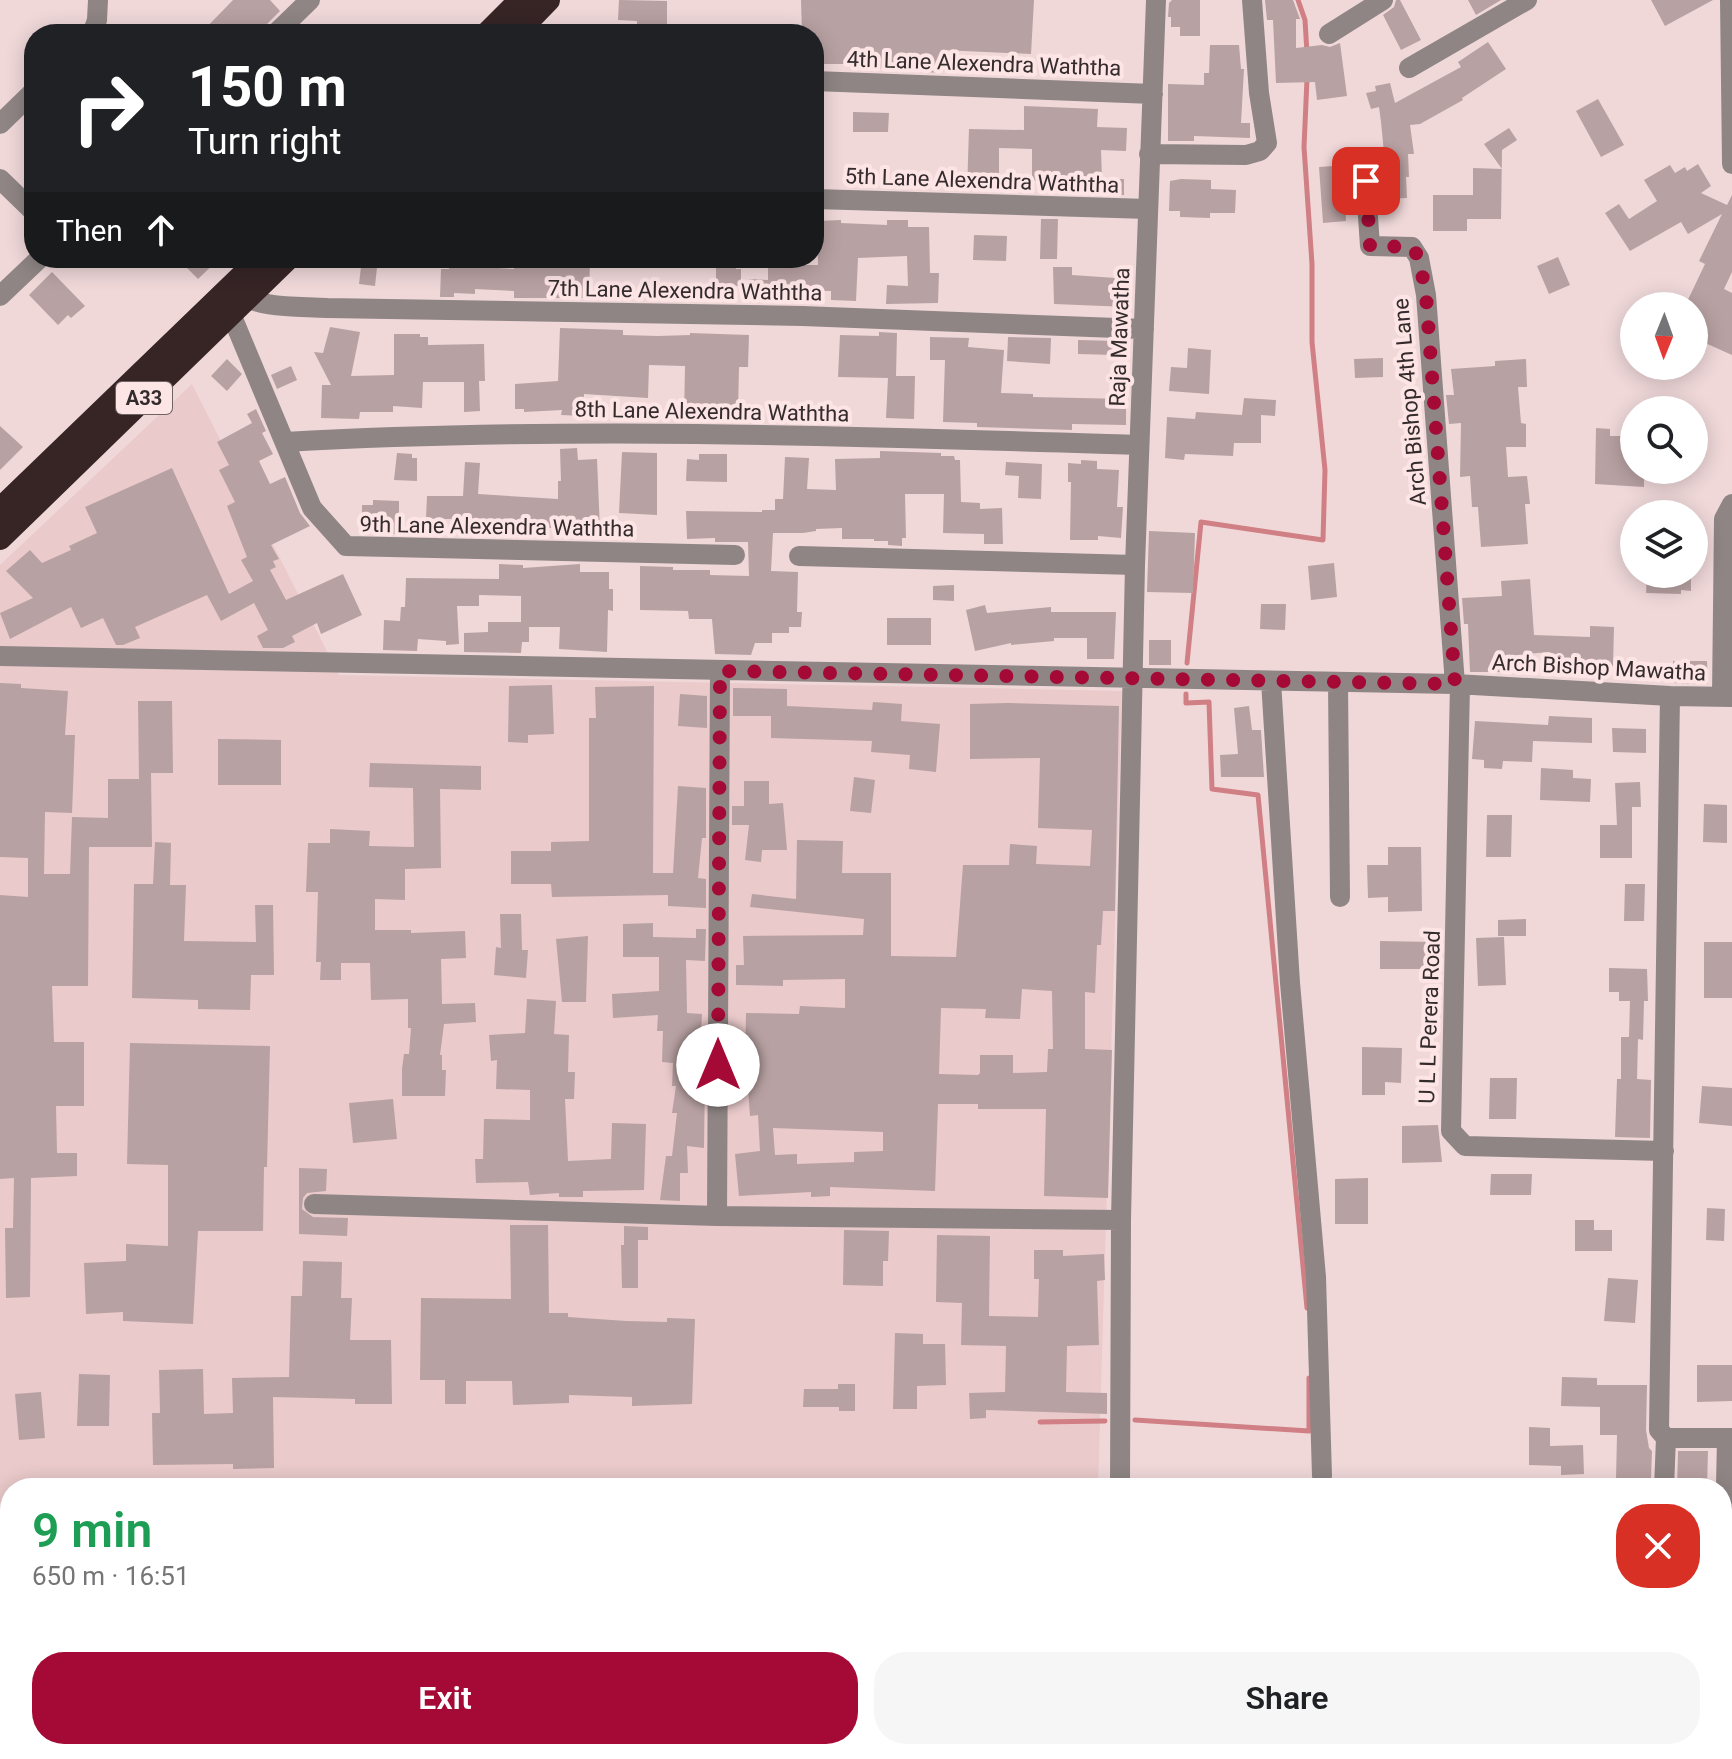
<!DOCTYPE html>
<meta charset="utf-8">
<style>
:root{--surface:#fff;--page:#f6f6f6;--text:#202124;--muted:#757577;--accent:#a50a36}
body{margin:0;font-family:Roboto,sans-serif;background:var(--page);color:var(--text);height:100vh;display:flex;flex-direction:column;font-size:30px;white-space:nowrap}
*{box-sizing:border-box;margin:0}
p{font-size:26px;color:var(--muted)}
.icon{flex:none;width:44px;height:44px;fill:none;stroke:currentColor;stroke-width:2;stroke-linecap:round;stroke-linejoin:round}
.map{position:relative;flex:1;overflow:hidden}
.details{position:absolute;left:0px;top:1478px;width:1732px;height:282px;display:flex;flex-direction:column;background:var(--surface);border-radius:32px 32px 0 0;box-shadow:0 4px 20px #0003}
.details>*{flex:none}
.guide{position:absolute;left:24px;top:24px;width:800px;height:244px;border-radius:32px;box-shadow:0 4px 20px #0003;background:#202124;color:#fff;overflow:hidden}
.needle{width:52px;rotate:181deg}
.fabs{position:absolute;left:1620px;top:292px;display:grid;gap:16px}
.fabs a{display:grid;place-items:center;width:88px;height:88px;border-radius:50%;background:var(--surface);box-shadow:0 4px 20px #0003;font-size:40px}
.pin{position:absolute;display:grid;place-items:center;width:68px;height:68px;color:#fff;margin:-34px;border-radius:16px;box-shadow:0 4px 12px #0006}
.me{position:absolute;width:88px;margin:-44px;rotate:0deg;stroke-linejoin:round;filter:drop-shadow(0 0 6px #0008)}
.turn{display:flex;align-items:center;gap:28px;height:168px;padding:0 32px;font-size:36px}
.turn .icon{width:104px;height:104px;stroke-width:2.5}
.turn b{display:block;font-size:56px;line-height:68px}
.then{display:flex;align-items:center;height:76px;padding:0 32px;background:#0003;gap:16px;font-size:30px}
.round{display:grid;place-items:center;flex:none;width:84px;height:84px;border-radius:32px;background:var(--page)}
.overview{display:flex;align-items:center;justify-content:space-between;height:136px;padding:0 32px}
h1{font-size:48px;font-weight:600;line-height:60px;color:#1e9e55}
.primary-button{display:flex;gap:16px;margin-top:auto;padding:16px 32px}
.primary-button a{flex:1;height:92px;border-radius:32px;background:var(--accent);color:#fff;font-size:32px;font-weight:600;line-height:92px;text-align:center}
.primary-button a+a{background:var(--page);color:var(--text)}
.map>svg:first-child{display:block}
.built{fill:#eacacb}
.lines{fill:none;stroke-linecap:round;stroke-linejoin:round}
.stream{stroke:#d07f85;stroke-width:5}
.building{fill:#b8a1a2;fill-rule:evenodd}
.minor{stroke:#8f8585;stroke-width:20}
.highway{stroke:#372526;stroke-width:24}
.route{stroke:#a50a36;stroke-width:14;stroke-dasharray:0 25.2}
.labels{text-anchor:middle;stroke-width:8;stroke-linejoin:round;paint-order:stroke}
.shield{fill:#fde5e6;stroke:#706364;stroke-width:2}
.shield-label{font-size:20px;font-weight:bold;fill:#342b2c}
.street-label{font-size:22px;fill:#342b2c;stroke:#fde5e6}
</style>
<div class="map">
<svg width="1732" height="1759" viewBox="0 0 1732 1759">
<rect width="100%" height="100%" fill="#f0d8d9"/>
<!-- built -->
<path class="built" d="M192 384 339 675 1122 691 1098 1488H10V1750H1090V1759H0V565Z"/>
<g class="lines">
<!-- stream -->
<path class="stream" d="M1298 0 1305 20 1307 53
M1187 663 1201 522 1323 540 1325 470 1312 342V264L1304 147 1307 79
M1186 694V703L1209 702 1212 789 1258 795 1307 1308
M1135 1420 1309 1431V1378
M1040 1422 1105 1421"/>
</g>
<!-- building -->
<path class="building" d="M233 0H270L280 11 266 25 262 34H200Z
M619 0 667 1V34H637V21L618 20Z
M801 0H1034L1031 54 942 50 940 73 875 68V64H814V34H802Z
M1172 0H1200V36H1180V27H1171V17H1168L1169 3Z
M1265 0H1293L1300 19H1296V48L1322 45 1330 47 1340 43 1347 96 1317 100 1315 82 1276 83 1273 20H1267Z
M1396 0H1400L1421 40 1401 50 1383 15 1394 7Z
M1468 0H1501L1476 15Z
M1651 0H1713L1665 26Z
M1488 42 1506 69 1462 98 1463 100 1420 124 1410 125 1414 154H1408L1409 177H1406L1407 198 1380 199 1377 163H1385L1381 122 1379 107 1371 109 1366 93 1376 91 1375 86 1390 83 1395 103 1461 67 1458 62Z
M1210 45H1239L1241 69H1244L1241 123H1250V138L1194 136V141H1168V84L1204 85V73H1209Z
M1598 99 1624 145 1601 157 1576 111Z
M1024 106 1098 109 1097 127 1127 128 1126 151 1101 150 1102 179H1124V195L1081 194V181H1032V149L999 148V191H967L969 129 1024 130Z
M853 112 889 113 888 132H853Z
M1509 128 1517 140 1502 150 1501 219H1467V231H1433V195H1473V168L1502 169 1484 144Z
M1351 161 1354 200 1345 201 1346 221 1323 223 1319 167 1333 166V163Z
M1698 164 1711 186 1701 193 1727 205 1732 195V272L1724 289 1732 293V355L1694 338V306H1685L1705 264 1699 261 1722 214 1688 234 1681 222 1630 251 1605 213 1619 204 1629 219 1657 201 1644 180 1670 165 1675 173 1685 167 1687 171Z
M1181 179 1211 180V189L1236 190 1235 213H1210V218L1180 217V211H1169L1170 181Z
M1041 219H1058L1057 259H1040Z
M841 220V223L887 225V220H908V227H929L930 273H939L938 303 886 304 887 285 908 286 907 256 858 258 856 301 831 300V291H796L795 303 748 299 749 279 768 280V265H818L817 221Z
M974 235 1007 236 1006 261 973 260Z
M1558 257 1570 285 1549 294 1537 266Z
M177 258H220L198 279Z
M362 258H378L375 286 359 284Z
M515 258 590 260 589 298H514V291L475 289V294L454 293V297H440L441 269H449V265L514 269Z
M720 260H736V269H741V286L719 285V282L716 281V268H720Z
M1053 267H1072V275L1130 279 1128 307 1054 304Z
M52 272 85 306 71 318 68 315 58 325 29 295Z
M330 327 360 332 351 376 394 375V334H420V337H428V345L484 344 485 381H479L480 411 464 412V382H423L422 408 393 406V412H360L359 419 321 418 322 385H331L314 352 323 353Z
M560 328 623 330V335L658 336 690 335V333L749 335 748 367H739L738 411 707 410 706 418 684 417 685 366 649 365 648 398 584 394 583 416 561 415 562 410 524 412V409H515V384L558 381Z
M879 332 897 333 896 376H915L914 419 886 418 888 378 838 377 840 335 879 336Z
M930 337 969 338 968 347 1004 350 1001 393 1033 394V397L1126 399V425L1072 424V430L977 427V423L943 422 945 360H930Z
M1008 337 1051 338 1050 364 1007 361Z
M1078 340 1116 341 1115 355 1078 354Z
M1188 348 1211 350 1209 394 1169 391 1171 367 1187 368Z
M1383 358V377L1355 378 1354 359Z
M227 359 242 374 227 391 211 376Z
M1526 359 1527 387H1518L1521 423 1526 424V447H1506L1508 477 1527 476 1530 504H1525L1528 544 1481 547 1478 507H1472L1470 476 1460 477 1461 423 1449 424 1446 395H1454L1451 369 1495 366V361Z
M291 366 297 380 277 389 271 375Z
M1244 398 1276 400 1275 416 1261 415V443H1234L1233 456 1185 454 1184 460 1165 458 1167 417 1195 419 1196 412 1242 415Z
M256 409 266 431 262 433 273 454 259 461 270 484 285 477 300 513 310 526 271 545 279 559 273 561 276 567 270 570 286 600 343 574 362 615 321 634 317 623 292 636 295 642 283 648H263L257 636 268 630 254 603 221 621 207 595 135 627 140 638 123 645H116L103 618 81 628 71 607 10 639 0 613 33 598 6 571 30 550 42 563 71 550 69 546 97 533 85 507 172 468 229 594 253 581 241 560 247 557 227 506 235 502 219 470 229 465 217 442 252 423 247 414Z
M0 426 23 447 0 470Z
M1596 428 1610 429V436H1634V470H1644V487L1595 484Z
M577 448 578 460 597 459 600 530H593L594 539 575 538V528H549V532H531V528L520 527 488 525 487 534H472V530H451V519H426L427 496H463L465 462 480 463 478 494 558 499V481H561L560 449Z
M880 451 941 453V456H954L955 460H960L961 502 980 503V509L1002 508 1003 544H984V534L943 533 944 494H905L906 538H902V546L888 545V541H874V539H842V528L816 529V531L803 533H773L771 571 798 572 797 612H802L801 627H789V633H772V643H755L751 655 715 654 712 619H689L688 611 640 610V566L673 567V570H710V575L749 576 748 542H715V538L687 539 686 511 762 512V510H775V499H783L785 457 809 458 807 489 836 490 835 459 880 458Z
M622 452 657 453V515L619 513Z
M397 453 412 454V458H417V481L394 480Z
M699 454H727V482L686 481 687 459 699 460Z
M1081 460 1097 461V469L1119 470 1117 507H1123L1121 538 1098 536V540H1070L1071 482H1068V463L1081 464Z
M1006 462 1042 464 1041 499 1018 498 1019 476 1005 475Z
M373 500 399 501V534H373V529H362V505H373Z
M1149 531 1195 533 1193 593 1147 592Z
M1334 563 1337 597 1311 600 1308 566Z
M499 564 523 565V568L580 564V572H609V589H613V611L608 610 607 652 559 649 560 627H529V642H522L521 653 464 652V633L488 632V622H521V596L479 595V606H457L459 644 446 645V641L418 639 417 651 383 650 384 620 400 621 401 607H405L406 578 499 579Z
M1647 574H1682V577H1691V591L1681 590V594L1646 593Z
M1530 579 1534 635 1590 637V626L1614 627 1613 666H1593V670H1576V673H1550V652L1505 656 1506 672H1470L1468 624H1464L1462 598 1502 596 1501 581Z
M954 585V601L933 600V586Z
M1261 604H1286L1285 630 1260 629Z
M985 605 987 613 1051 607V612H1116L1114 659H1087V638H1054V641L1011 645V643L975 651 966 610Z
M887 618H931V645H887Z
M1149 640H1171V665H1149Z
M1673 661H1707L1708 684 1674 683Z
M0 683 21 684V688L68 691 65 735H75L72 813 45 812 44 874H70L72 817 108 818V779H139L138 701H172L173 773H151L152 847H89L88 986H52L54 1042H84V1106H56L57 1153H77V1176L31 1178 30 1297 6 1298 5 1228H13L14 1178 0 1179V895L28 897V858L0 857Z
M552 685 554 734 528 735V743L508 742 509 686Z
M654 686 653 873H673L678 786 706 788V838H702L698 878 706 879V908L668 906V895L552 897 551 884H511V851H551V842L589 841V718H596L595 687Z
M733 688 787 689V706L872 710 873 702 902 704 901 721 940 724 936 772 909 769 910 755 871 752 872 741 771 738V716H733Z
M680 694 707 696V728L678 726Z
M1007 703 1119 706 1115 911H1103L1101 945H1097L1095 993 1085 992V1049L1112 1050 1108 1198 1044 1196 1046 1109H978V1104H938L935 1191 830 1187V1196L811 1197V1192L739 1196 735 1154 760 1151 758 1115 750 1116 748 1089 740 1090 738 1067 745 1066 746 1013 799 1014 800 1006 845 1008V979L783 980V986L736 985V965H744L743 936 863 935 864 919 750 907 752 894 796 899 797 840 843 841 842 873H891V956L956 957 963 865H1009L1010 844 1037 846 1036 864 1090 866 1092 830 1038 828 1040 758 970 759V704ZM1022 989 1052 991 1053 1049H1048L1047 1072 1013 1073V1055H980V1073L978 1075 939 1074 941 1008 986 1009 985 1018 1020 1019ZM773 1128 883 1132V1151L854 1152V1162L797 1164V1154L775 1155Z
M1249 706 1252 730H1261L1264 777H1221L1220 755 1238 754 1234 708Z
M1549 716 1592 718V743L1533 741 1532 762 1503 761 1502 769 1484 768V760L1472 759 1475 721 1548 725Z
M1612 728 1646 729V753L1613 752Z
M218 739 281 740V785H218Z
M370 763 481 766V790L440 789 441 868 405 869V900L375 899V930H411V933L465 931 466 958 441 959 442 1004 475 1003 476 1022 444 1024 440 1055H442V1070H446L445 1096H402V1069L404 1054H409L411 1028H408V999L371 1000 370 963H341V980H320L321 962H316L318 892H306L308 843H330V829L370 831 369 846 414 847 413 788 369 787Z
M1541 768 1573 770V778L1591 779 1590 802 1540 800Z
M854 777 875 780 871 813 850 811Z
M744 781H769V804L783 803 787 850H762L761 862 745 860 749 825H732V806H744Z
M1640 782 1641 807H1632V858H1600V825H1617L1615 783Z
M1704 804 1727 805V843L1703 842Z
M1487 815H1512L1511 857H1486Z
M155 842 171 843 170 885H186L184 941 256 942 255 905H273L274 975H251L250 1010 198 1009V1000L132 998 134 884H153Z
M1388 847H1421L1422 911 1388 912V897L1368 898 1367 865H1388Z
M1625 884H1645L1644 921H1624Z
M500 914H521L522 950H528L526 978 494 975 496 947 501 948Z
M1526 919V936H1498V920Z
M653 923V937L696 938V929H706L705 961 686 960 687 1013 702 1014 699 1073H705L704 1148 687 1146 688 1173H680V1201L660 1200 666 1156H672L677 1113H672L676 1086H672L673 1063 662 1062 663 1031H657L658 1015 613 1018 612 994 659 991V957H623V924Z
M588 936 586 1002H562L556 939Z
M1504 937 1506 985 1478 986 1476 938Z
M1380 941 1434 942V969H1380Z
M1704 942H1732V998H1704Z
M1609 968 1647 969 1648 1001H1644L1643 1040 1638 1039 1637 1079 1651 1080 1650 1138 1615 1137 1617 1079H1621V1037H1629L1630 1001H1619V992H1609Z
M527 999 556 1001 554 1034 569 1035 568 1072H575L574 1099H565L568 1161 611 1159 612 1123 646 1124 644 1190 583 1191V1197H559V1193L530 1195 528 1182 476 1183 475 1159H483L484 1119 530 1120V1090L496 1089 497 1060 491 1061 489 1035 525 1033Z
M130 1043 270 1046 267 1167H264L263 1231H198L193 1324 123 1321V1312L86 1314 84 1263 126 1261V1244L168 1246V1165L127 1164Z
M1362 1047 1402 1048 1401 1083 1385 1082V1095H1362Z
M1490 1078H1517L1516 1119H1489Z
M1702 1086 1732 1088V1126L1699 1123Z
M393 1099 397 1139 353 1143 349 1103Z
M1438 1125 1442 1162 1402 1163V1126Z
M299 1168 327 1169 326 1191 307 1193 303 1198 302 1209 313 1217 348 1218 347 1236 299 1234Z
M1491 1174H1532L1531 1195H1490Z
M1368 1178V1224H1335V1179Z
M1707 1208 1725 1209 1724 1241 1706 1240Z
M1575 1220H1594V1230H1612V1251H1575Z
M510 1225H548L549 1313H568V1317L626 1321 667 1322V1318L695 1319 692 1404 632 1406V1397L569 1395V1403L513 1405 512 1381H466V1404H445V1380H420L421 1298 511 1299Z
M624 1226 648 1227V1240H638V1288H622L621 1245H624Z
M844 1230 889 1231 888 1261H883V1286L843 1285Z
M937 1235 990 1236 989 1316 1038 1317 1039 1279H1034V1250H1063V1256L1104 1254 1105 1280 1097 1281 1099 1345 1067 1346 1066 1392 1107 1393V1414L986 1410V1418L970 1419 969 1393 1005 1392 1006 1346 961 1345 962 1303 936 1302Z
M303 1261 342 1262 341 1298H352L350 1340H391L392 1404H355V1399L273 1397 274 1468 233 1469V1464L153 1465 152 1413H160L159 1370 203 1369 204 1414 233 1413 232 1378 289 1377 291 1296H302Z
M1608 1278 1638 1280 1635 1323 1604 1321Z
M895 1333 923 1334V1344H945L946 1385 917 1386V1409H893Z
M1697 1365H1732V1401L1697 1402Z
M79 1374 110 1375 109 1426H77Z
M1562 1377 1597 1378V1385H1647L1646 1430 1649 1448 1652 1451 1651 1479H1616L1617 1435H1600V1407L1561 1406Z
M838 1384H855V1411H839V1407H803L804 1389H838Z
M41 1392 45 1438 19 1440 15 1394Z
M1529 1427 1550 1428V1446L1583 1445 1584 1474 1561 1475V1466L1529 1465Z
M1678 1451H1708L1707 1488H1677Z"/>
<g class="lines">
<!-- minor -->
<path class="minor" d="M1730 0 1732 164
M92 34 97 20 98 0
M275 34 310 0
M1329 34 1383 0
M1409 68 1527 0
M814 81 1153 94
M0 124 34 91
M1149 154 1246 155 1260 151 1267 143 1259 93 1252 0
M1364 159 1370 246 1412 247 1419 258 1426 295 1455 684
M0 179 34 212
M814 199 1148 209
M235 292C260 309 297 306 327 308L802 316 1144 329
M0 296 40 258
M223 304 231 314 312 508 346 546 735 555
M285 442C569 426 854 436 1138 445
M799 556 1135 565
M0 656 1455 684 1670 696 1732 697
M1271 681 1290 983 1316 1277 1322 1476
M1338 682 1340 897
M1460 684 1451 1131 1465 1146 1664 1151
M1670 696 1659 1430 1666 1438H1732
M1722 696 1724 519 1732 504
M314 1204 717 1216 1121 1220
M717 1216 720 671
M1120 1488 1121 1220 1135 565 1156 0
M1664 1488 1666 1438
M1722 1558 1725 1535 1727 1438
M1109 1759 1110 1750"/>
<!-- highway -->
<path class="highway" d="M487 34 521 0
M515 34 548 0
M0 510 261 258
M0 538 288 258"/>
</g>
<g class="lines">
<!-- route -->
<path class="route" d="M718 1065 720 671 1455 684 1426 295 1419 258 1412 247 1370 246 1366 181"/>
</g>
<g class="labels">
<!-- shield labels -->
<rect class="shield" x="116" y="382" width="56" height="32" rx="6"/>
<g class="shield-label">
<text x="144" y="405">A33</text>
</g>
<!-- street labels -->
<g class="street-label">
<text transform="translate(984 63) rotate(2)" y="8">4th Lane Alexendra Waththa</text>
<text transform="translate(982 180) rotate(2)" y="8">5th Lane Alexendra Waththa</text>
<text transform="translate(685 290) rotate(1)" y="8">7th Lane Alexendra Waththa</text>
<text transform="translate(1119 337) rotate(-88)" y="8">Raja Mawatha</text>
<text transform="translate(1409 402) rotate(-95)" y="8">Arch Bishop 4th Lane</text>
<text transform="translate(712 411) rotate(1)" y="8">8th Lane Alexendra Waththa</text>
<text transform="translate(497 526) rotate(1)" y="8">9th Lane Alexendra Waththa</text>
<text transform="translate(1599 667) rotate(3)" y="8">Arch Bishop Mawatha</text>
<text transform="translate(1429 1017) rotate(-88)" y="8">U L L Perera Road</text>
</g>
</g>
</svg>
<div class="fabs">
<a><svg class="needle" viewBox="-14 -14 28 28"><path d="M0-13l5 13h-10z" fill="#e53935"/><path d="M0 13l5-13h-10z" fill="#757577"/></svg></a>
<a><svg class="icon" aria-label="search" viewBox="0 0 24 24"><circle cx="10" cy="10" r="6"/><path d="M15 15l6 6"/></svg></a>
<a><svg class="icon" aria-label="layers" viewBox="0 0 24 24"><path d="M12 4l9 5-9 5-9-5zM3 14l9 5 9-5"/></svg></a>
</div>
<div class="pin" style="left:1366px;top:181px;background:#d93025"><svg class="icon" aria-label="arrive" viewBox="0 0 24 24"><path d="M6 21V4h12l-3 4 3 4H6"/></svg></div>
<svg class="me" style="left:718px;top:1065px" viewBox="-20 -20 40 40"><circle r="19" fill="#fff"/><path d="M0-13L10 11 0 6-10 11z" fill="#a50a36"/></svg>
<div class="guide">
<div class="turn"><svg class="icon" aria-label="right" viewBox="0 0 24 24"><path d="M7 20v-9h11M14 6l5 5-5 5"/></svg><div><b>150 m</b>Turn right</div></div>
<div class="then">Then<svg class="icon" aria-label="ahead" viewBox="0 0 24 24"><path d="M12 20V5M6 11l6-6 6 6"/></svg></div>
</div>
<section class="details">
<div class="overview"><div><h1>9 min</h1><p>650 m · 16:51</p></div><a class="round" style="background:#d93025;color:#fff"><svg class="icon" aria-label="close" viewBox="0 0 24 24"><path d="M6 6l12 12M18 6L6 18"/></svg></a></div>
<div class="primary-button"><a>Exit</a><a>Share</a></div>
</section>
</div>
